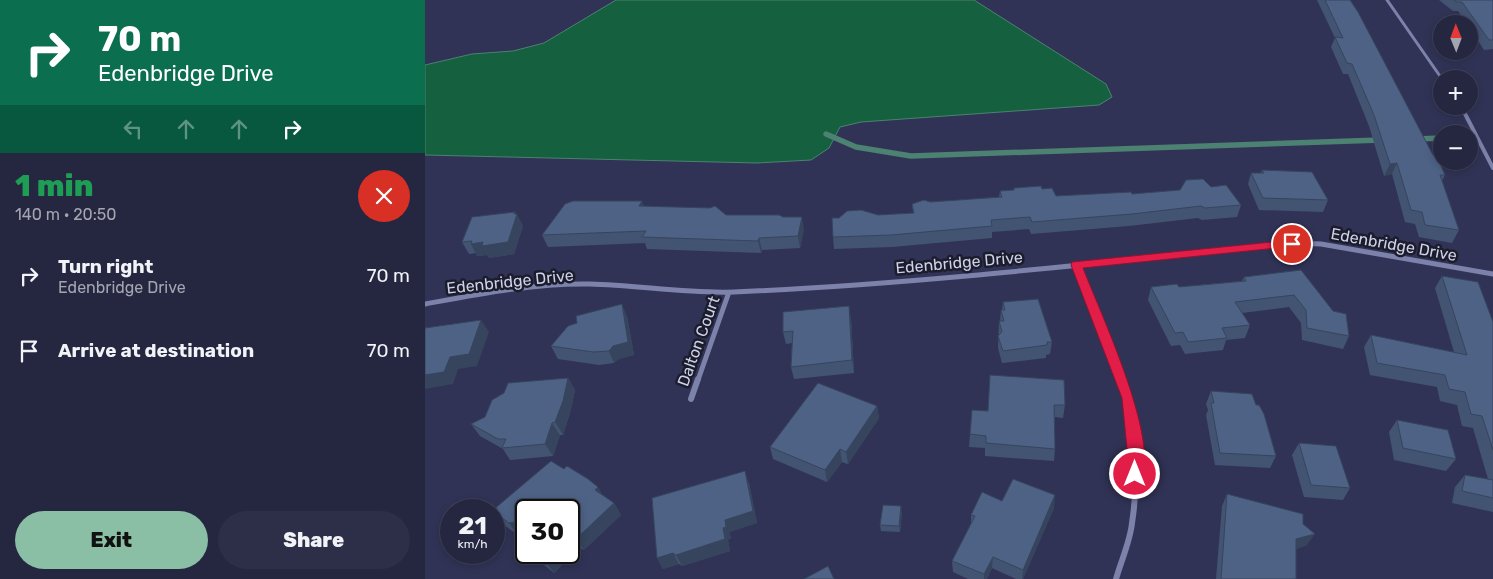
<!DOCTYPE html>
<meta charset="utf-8">
<style>
:root{--surface:#252640;--page:#2d2e47;--text:#f1f3f6;--muted:#a3a5b1;--line:#424359;--accent:#8abfa5}
body{margin:0;font-family:Rubik,sans-serif;background:var(--page);color:var(--text);height:100vh;display:flex;flex-direction:column;font-size:19px;white-space:nowrap}
*{box-sizing:border-box;margin:0}
p{font-size:16px;color:var(--muted)}
.icon{flex:none;width:28px;height:28px;fill:none;stroke:currentColor;stroke-width:2;stroke-linecap:round;stroke-linejoin:round}
.map{position:relative;flex:1;overflow:hidden}
.panel{display:flex;flex-direction:column;background:var(--surface);width:425px}
.panel>*{flex:none}
.top-card{background:#0b6e4f;color:#fff;overflow:hidden}
.needle{width:32px;rotate:359deg}
.controls{position:absolute;left:1008px;top:15px;display:grid;gap:10px}
.controls a{display:grid;place-items:center;width:45px;height:45px;border-radius:50%;background:var(--surface);box-shadow:0 2px 8px #0003,0 0 0 1px var(--line);font-size:25px}
.speed{position:absolute;left:15px;top:499px;display:flex;gap:10px;font-size:25px;font-weight:700;text-align:center}
.speed>*{display:grid;place-content:center;width:65px;height:65px;border-radius:50%;background:var(--surface);box-shadow:0 2px 8px #0003,0 0 0 1px var(--line);line-height:1}
.speed small{font-size:12px;font-weight:400}
.speed .limit{border:2px solid #111;border-radius:8px;background:#fff;color:#111}
.pin{position:absolute;display:grid;place-items:center;width:42px;height:42px;color:#fff;margin:-21px;border:2px solid #fff;border-radius:50%;box-shadow:0 1px 5px #0007}
.me{position:absolute;width:55px;margin:-28px;rotate:0deg;stroke-linejoin:round;filter:drop-shadow(0 0 4px #0008)}
.turn{display:flex;align-items:center;gap:18px;height:105px;padding:0 15px;font-size:22px}
.turn .icon{width:65px;height:65px;stroke-width:2.5}
.turn b{display:block;font-size:35px;line-height:42px}
.lanes{display:flex;align-items:center;height:48px;padding:0 15px;background:#0003;justify-content:center;gap:25px;direction:ltr}
.lanes .off{opacity:.35}
.round{display:grid;place-items:center;flex:none;width:52px;height:52px;border-radius:26px;background:var(--page)}
.overview{display:flex;align-items:center;justify-content:space-between;height:85px;padding:0 15px}
h1{font-size:30px;font-weight:800;line-height:38px;color:#1e9e55}
.cta{display:flex;gap:10px;margin-top:auto;padding:10px 15px}
.cta a{flex:1;height:58px;border-radius:30px;background:var(--accent);color:#111;font-size:20px;font-weight:800;line-height:58px;text-align:center}
.cta a+a{background:var(--page);color:var(--text)}
ul{padding:0;list-style:none}
li{display:flex;align-items:center;gap:15px;height:75px;padding:0 15px}
li div{flex:1}
li b{display:block;font-size:19px}
li em{font-style:normal}
main{display:flex;flex:1;min-height:0}
.map>svg:first-child{display:block}
.water{fill:#14603f;stroke:#4c8271}
.lines{fill:none;stroke-linecap:round;stroke-linejoin:round}
.stream{stroke:#4c8271;stroke-width:5.5}
.minor-far3{stroke:#7d82aa;stroke-width:3}
.minor-far2{stroke:#7d82aa;stroke-width:4}
.minor-far1{stroke:#7d82aa;stroke-width:5}
.minor{stroke:#7d82aa;stroke-width:6}
.wall{fill:#425472}
.shaded-wall{fill:#36455d}
.building{fill:#4d6285;stroke:#36455d}
.route{fill:#e11d48;stroke:#92132f}
.labels{text-anchor:middle;stroke-width:5;stroke-linejoin:round;paint-order:stroke}
.street-label{font-size:16px;fill:#ced1e7;stroke:#1b1d2d}
</style>
<main>
<section class="panel">
<div class="top-card">
<div class="turn"><svg class="icon" aria-label="right" viewBox="0 0 24 24"><path d="M7 20v-9h11M14 6l5 5-5 5"/></svg><div><b>70 m</b>Edenbridge Drive</div></div>
<div class="lanes"><svg class="icon off" aria-label="left" viewBox="0 0 24 24"><path d="M17 20v-9H6M10 6l-5 5 5 5"/></svg><svg class="icon off" aria-label="ahead" viewBox="0 0 24 24"><path d="M12 20V5M6 11l6-6 6 6"/></svg><svg class="icon off" aria-label="ahead" viewBox="0 0 24 24"><path d="M12 20V5M6 11l6-6 6 6"/></svg><svg class="icon" aria-label="right" viewBox="0 0 24 24"><path d="M7 20v-9h11M14 6l5 5-5 5"/></svg></div>
</div>
<div class="overview"><div><h1>1 min</h1><p>140 m · 20:50</p></div><a class="round" style="background:#d93025;color:#fff"><svg class="icon" aria-label="close" viewBox="0 0 24 24"><path d="M6 6l12 12M18 6L6 18"/></svg></a></div>
<ul>
<li><svg class="icon" aria-label="right" viewBox="0 0 24 24"><path d="M7 20v-9h11M14 6l5 5-5 5"/></svg><div><b>Turn right</b><p>Edenbridge Drive</p></div><em>70 m</em></li>
<li><svg class="icon" aria-label="arrive" viewBox="0 0 24 24"><path d="M6 21V4h12l-3 4 3 4H6"/></svg><div><b>Arrive at destination</b></div><em>70 m</em></li>
</ul>
<div class="cta"><a>Exit</a><a>Share</a></div>
</section>
<div class="map">
<svg width="1068" height="579" viewBox="0 0 1068 579">
<rect width="100%" height="100%" fill="#313356"/>
<!-- water -->
<path class="water" d="M191 0H549L681 84 687 97 674 105 436 122 415 127 404 148 386 160 332 163 0 155V65L47 54 88 51 119 43Z"/>
<g class="lines">
<!-- stream -->
<path class="stream" d="M401 134 431 147 486 156 956 140
M992 139 1016 138"/>
<!-- minor-far3 -->
<path class="minor-far3" d="M962 0 1017 79"/>
<!-- minor-far2 -->
<path class="minor-far2" d="M1036 106 1068 168"/>
<!-- minor-far1 -->
<path class="minor-far1" d="M651 265 696 380
M0 304C54 294 109 283 165 284 213 285 261 294 309 292 495 284 682 262 867 243L896 244 1068 274
M273 380 304 292"/>
<!-- minor -->
<path class="minor" d="M266 399 273 379
M691 579C696 561 705 542 707 523 714 476 713 425 696 379"/>
</g>
<!-- wall -->
<path class="wall" d="M892 0H925L1008 155 1020 175 1017 181 1034 230 1027 243 994 237 990 224 980 222 967 174 959 176 944 126 923 74H918L906 47 910 38Z
M1014 0H1068V49L1059 50 1044 27V24H1042L1033 11H1028Z
M837 170 903 200 898 212 834 210 823 184 826 173H836Z
M786 187 816 205 812 217 777 220 773 218 704 226 606 234 604 229 567 232V238L467 247 409 249 408 237 453 215 488 213 487 204 574 197 575 191 589 190V188L617 189 631 196 707 194 755 190Z
M219 206 301 215 379 229 375 248 337 250 336 253 222 249 220 243 123 247 117 235Z
M90 212 98 226 89 254 64 258 62 255 52 256 51 253 44 254 37 242Z
M876 270 924 336 918 349 877 340 876 323 864 307 817 313 825 325 820 338 801 340 798 350 760 354 755 345 746 346 723 300 726 287H754L817 281 819 277Z
M1017 276 1068 322V512L1027 503 1030 487 1040 475 1063 479 1048 428 1037 426 1032 405 1015 401 1012 387 945 375 939 347 946 335 1029 352 1010 288Z
M578 302 627 342 625 354 621 355V358L577 363 573 348 574 321H575L576 310H577Z
M202 316 209 355 194 359 189 363 174 365 133 359 126 346Z
M426 318 429 373 369 379 366 367 367 343 361 344 358 332Z
M565 375 640 405 638 418 630 417V449L629 461 560 456V448L544 447 545 434 563 411Z
M143 378 150 390 145 413 138 435H135L128 456 85 460 78 449 55 436 46 424Z
M786 391 831 405 851 456 845 468 790 465 781 415 783 410 781 404Z
M452 406 454 418 423 464 417 462 402 482 348 459 345 447Z
M972 420 1031 459 1021 471 969 460 964 432Z
M874 443 925 488 918 500 879 497 867 455Z
M324 483 332 523 304 532 306 538 303 540 305 551 257 566 254 564 238 569 232 558Z
M802 494 878 524 882 545 871 549V579H791L797 506Z
M178 495 189 503 196 515 159 550 155 548 129 573 103 552H144L101 510V550L95 543 97 534 93 535 76 523 69 513V510Z
M577 501 629 508 598 579H591L567 568 562 579H543L528 572 527 561 546 523V515Z
M477 512 475 532 456 531 455 525Z"/>
<!-- shaded-wall -->
<path class="shaded-wall" d="M972 163 967 174 959 176 965 164Z
M217 201 221 212 214 206Z
M90 212 92 215V214L98 226 89 254 64 258 62 255 52 256 46 244 58 242 89 214Z
M377 217 379 229 375 248 373 236Z
M334 238 337 250 336 253 333 241Z
M197 304 202 316 209 355 194 359 189 363 184 351Z
M424 306 426 318 429 373 427 360Z
M56 320 64 332 52 366 33 369 28 384 0 389V375L25 357Z
M143 378 150 390 145 413 138 435 130 422Z
M452 406 454 418 423 464 421 452Z
M127 423 135 435 128 456 120 444Z
M415 449 417 462 402 482 400 470Z
M320 471 324 483 332 523 304 532 306 538 303 540 305 551 257 566 251 555 300 520Z
M173 487 180 499 170 490Z
M630 495 629 508 598 579H597L598 570Z
M189 503 196 515 159 550 151 539Z
M476 506 477 512 475 532 474 526Z
M100 520 101 533 93 535 84 523Z
M890 534 882 545 864 551 871 539Z
M147 536 155 548 129 573 120 561 129 552H144V539Z
M248 553 254 564 238 569 232 558Z
M568 557 567 568 562 579H559V574Z"/>
<!-- building -->
<path class="building" d="M900 0H925L933 12 1008 155 1012 156 1020 175H1015L1034 230 1000 225 997 212 986 210 972 163 965 164 949 115 927 64 922 63 910 37 918 38Z
M1029 0H1068V40H1064L1037 2H1032Z
M837 170 887 172 903 200 838 198 826 173H839Z
M778 179 786 187 801 185 816 205 780 208 776 206 707 214 607 222 605 217 566 220 567 226 466 235 408 237 407 218H414L422 211 436 210 453 215 489 213 487 204 499 200 505 202 577 197 575 191 589 190V188L616 186 617 189 627 188 631 196 706 192 707 194 755 190 761 180Z
M148 201H217L214 206 285 208 290 206 301 215H354L358 217H377L373 236 334 238 333 241 217 237 221 231 117 235 140 204Z
M90 212 89 214H92L83 242 57 246 58 242 46 244 47 241 37 242 47 217Z
M876 270 908 311 921 314 924 336 882 328 881 310 869 295 810 302 825 325 797 328 802 338 763 342 758 332 750 333 726 287 752 284 754 287 821 281 819 277Z
M1017 276 1053 282 1068 322V450L1057 416 1046 414 1040 392 1024 389 1020 375 952 363 946 335 1042 355Z
M613 299 627 342H622V345L578 351 573 336 577 332 574 321H579L576 310H580L578 302Z
M197 304 203 342 188 346 184 351 168 352 126 346 143 326 152 323 151 316Z
M424 306 427 360 366 367 368 331 358 332V312Z
M56 320 44 354 25 357 19 372 0 375V328Z
M565 375 639 380 640 405H629L630 449 561 443V436L545 434 547 410 563 411Z
M143 378 138 401 130 422 127 423 120 444 77 448 81 439H73L46 424 60 417 67 400 79 393 83 383Z
M393 383 452 406 421 452 415 449 400 470 345 447Z
M786 391 827 394 831 405H834L839 414 851 456 795 453 786 403H789Z
M972 420 1023 430 1031 459 978 448Z
M874 443 911 446 925 488 886 485Z
M126 461 139 469 142 466 163 479 173 487 170 490 189 503 151 539 147 536 144 539V510H101V547L95 543 100 520 84 523 69 512V510H68Z
M320 471 328 511 300 520 301 527 298 528 300 539 251 555 248 553 232 558 227 498Z
M1040 475 1068 480V498L1037 491Z
M588 479 630 495 598 570 568 557 559 574 527 561 550 516 546 515 557 492 577 501Z
M802 494 878 514V524L890 534 871 539V579H796Z
M458 505 476 506 474 526 455 525Z
M109 552H129L120 561Z
M403 566 409 579H379Z"/>
<!-- route -->
<path class="route" d="M867 240 871 241V246L658 268C674 310 735 439 716 479L710 480 705 479 697 398 646 265 647 262Z"/>
<g class="labels">
<!-- street labels -->
<g class="street-label">
<text transform="translate(969 244) rotate(10)" y="6">Edenbridge Drive</text>
<text transform="translate(534 262) rotate(-5)" y="6">Edenbridge Drive</text>
<text transform="translate(85 281) rotate(-6)" y="6">Edenbridge Drive</text>
<text transform="translate(273 341) rotate(-70)" y="6">Dalton Court</text>
</g>
</g>
</svg>
<div class="controls">
<a><svg class="needle" viewBox="-14 -14 28 28"><path d="M0-13l5 13h-10z" fill="#e53935"/><path d="M0 13l5-13h-10z" fill="#a3a5b1"/></svg></a>
<a>+</a>
<a>−</a>
</div>
<div class="speed"><div>21<small>km/h</small></div><div class="limit">30</div></div>
<div class="pin" style="left:867px;top:244px;background:#d93025"><svg class="icon" aria-label="arrive" viewBox="0 0 24 24"><path d="M6 21V4h12l-3 4 3 4H6"/></svg></div>
<svg class="me" style="left:710px;top:474px" viewBox="-20 -20 40 40"><circle r="17" fill="#e11d48" stroke="#fff" stroke-width="3"/><path d="M0-11L8 9 0 5-8 9z" fill="#fff"/></svg>
</div>
</main>
